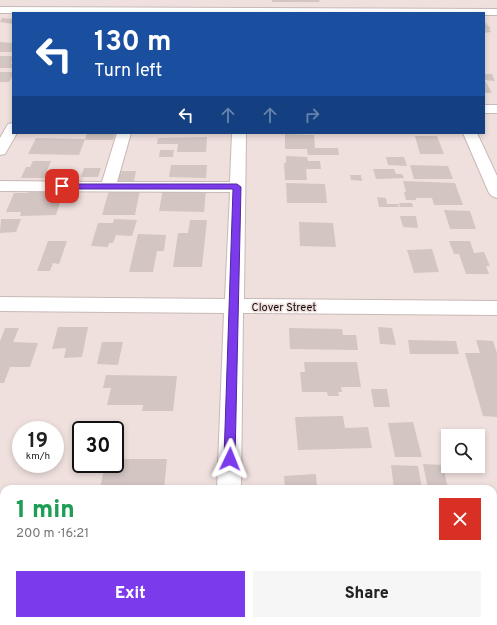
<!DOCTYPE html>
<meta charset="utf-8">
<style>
:root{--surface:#fff;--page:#f6f6f6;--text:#222;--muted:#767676;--accent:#7c3aed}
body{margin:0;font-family:Overpass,sans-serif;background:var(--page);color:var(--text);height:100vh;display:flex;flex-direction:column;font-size:15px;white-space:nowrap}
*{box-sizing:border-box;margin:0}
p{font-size:13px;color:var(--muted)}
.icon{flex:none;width:22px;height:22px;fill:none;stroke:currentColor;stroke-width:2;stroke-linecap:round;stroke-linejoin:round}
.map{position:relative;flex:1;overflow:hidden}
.details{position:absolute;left:0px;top:485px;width:497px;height:140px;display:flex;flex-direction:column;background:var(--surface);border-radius:12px 12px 0 0;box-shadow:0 2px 6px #0003}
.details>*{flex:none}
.top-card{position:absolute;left:12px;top:12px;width:473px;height:122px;border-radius:0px;box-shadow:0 2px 6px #0003;background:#1a4fa0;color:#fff;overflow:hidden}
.buttons{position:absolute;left:441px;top:429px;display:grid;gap:8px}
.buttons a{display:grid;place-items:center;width:44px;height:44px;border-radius:0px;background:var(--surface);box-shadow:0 2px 6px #0003;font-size:20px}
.speed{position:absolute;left:12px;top:421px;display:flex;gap:8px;font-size:20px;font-weight:700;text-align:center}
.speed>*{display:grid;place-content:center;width:52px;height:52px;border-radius:50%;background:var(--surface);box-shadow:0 2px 6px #0003;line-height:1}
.speed small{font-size:10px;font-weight:400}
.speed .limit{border:2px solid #111;border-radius:6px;background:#fff;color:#111}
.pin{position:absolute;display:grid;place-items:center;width:34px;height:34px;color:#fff;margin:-17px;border-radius:8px;box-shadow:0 2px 6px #0006}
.me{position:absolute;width:44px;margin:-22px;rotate:2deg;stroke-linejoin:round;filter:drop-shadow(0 0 3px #0008)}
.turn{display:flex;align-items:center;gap:14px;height:84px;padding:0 16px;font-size:18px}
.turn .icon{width:52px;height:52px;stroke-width:2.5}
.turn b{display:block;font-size:28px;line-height:34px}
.lanes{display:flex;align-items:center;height:38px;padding:0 16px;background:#0003;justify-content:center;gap:20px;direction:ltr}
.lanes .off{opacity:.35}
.round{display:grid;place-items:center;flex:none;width:42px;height:42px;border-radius:0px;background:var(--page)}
.headline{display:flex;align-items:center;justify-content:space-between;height:68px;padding:0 16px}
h1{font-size:24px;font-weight:800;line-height:30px;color:#1e9e55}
.button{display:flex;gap:8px;margin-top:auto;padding:8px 16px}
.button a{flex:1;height:46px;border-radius:0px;background:var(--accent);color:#fff;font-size:16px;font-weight:800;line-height:46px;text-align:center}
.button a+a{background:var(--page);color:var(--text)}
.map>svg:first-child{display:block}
.building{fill:#d3c5c1}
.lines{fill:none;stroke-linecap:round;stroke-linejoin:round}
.minor-casing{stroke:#c7b9b5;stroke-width:2}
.minor{fill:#fff;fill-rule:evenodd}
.route{fill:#7c3aed;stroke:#51269a}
.labels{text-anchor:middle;stroke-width:3;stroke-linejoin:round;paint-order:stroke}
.street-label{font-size:11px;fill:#120d0c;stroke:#efe0dd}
</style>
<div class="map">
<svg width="497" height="625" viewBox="0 0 497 625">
<rect width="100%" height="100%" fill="#efe0dd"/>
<!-- building -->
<path class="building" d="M272 0H319L320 2H272Z
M2 18 13 19V24L0 22Z
M484 21 491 29H489L491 32 484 33Z
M0 42 13 43V52H0Z
M0 56H13L11 64H13V68H0Z
M0 72H13V75L9 82H0Z
M484 74H492L495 81 484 80Z
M484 82H486L492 93H484Z
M87 133H115L113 140H85Z
M285 134 314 135 315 148H338L339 155H308L307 149H285Z
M415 136H437L444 154H420Z
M207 137 206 152H177L178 144H157L158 138Z
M36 138 85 139 79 155 28 154Z
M160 150H174L173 157H159Z
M286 156 307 157 308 161H320L321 169H306L307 180H285L284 163H286Z
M386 157H404L407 166 388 165Z
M33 161H51L44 178H21L26 167H30Z
M171 165H207L206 178 169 177Z
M410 165 448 166 453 179H414Z
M84 168H101L98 177H81Z
M373 169H394L396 174H402L404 178 376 179Z
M120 171H136L134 181H118Z
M350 175H361L362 181 351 180Z
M403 181 455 183 463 205H434L432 198H416V200H406L404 192H406Z
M286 183 325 184 327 203H287Z
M163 189 206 190 204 212 159 211Z
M64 190 56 215 20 216 21 212H6L14 193H28L30 191Z
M109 190H140L135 215H102Z
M377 197 386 198 387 204H398L399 207H379Z
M399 203H412L413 207H400Z
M444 210 470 211 476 229H450Z
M400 216H416L418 228 403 227Z
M1 219H21L16 232 0 233Z
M114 219 137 220 132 236 116 235 113 243H109L108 247 91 246 98 223H113Z
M190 220H207L202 267H173L178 233H188Z
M299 222 333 223 336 247 300 246Z
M138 234 166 235 164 251H157L153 272H129Z
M48 241H67L59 264 53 263 50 271H37Z
M449 241H470L474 253 484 252 490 266H486L489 274H466L459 254H454Z
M432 249 439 272 414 273 407 250Z
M58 327H88L82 357 64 358 66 348 52 349Z
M378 327 392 328 396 345 380 344Z
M5 328H19L13 342 38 343 30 367H10L4 383H0V341Z
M289 328 342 329 343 335H356L358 350 290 349Z
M408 340 456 341 459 354H410Z
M476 340 493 341 497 353V417L483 416 465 353H480Z
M102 342H123L118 365 97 364Z
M304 362H357L361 387H341L342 392H338L339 396H328L327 392H302L300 372H305Z
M106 375 177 376 173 411H142L143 405H107L111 388H103Z
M371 389H387L390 407H374Z
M343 416 345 428 368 427 372 448 298 450 295 417Z
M413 422 422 457H395L388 423Z
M77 427 99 428V430H81V445H72Z
M115 459H167L164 489H100L105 464H115Z
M423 464 443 465 448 489H428Z
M391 465 418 466 422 489H394Z
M316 474 317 489H285L284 476Z
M493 576H497V625H478L477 621H493Z
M55 621H108V624L54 623Z"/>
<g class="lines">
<!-- minor casing -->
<g class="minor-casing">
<path id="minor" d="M0 7 497 9V15H484V13H0Z
M484 105H497V113H484Z
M13 123V133H17L5 154 0 155V138L8 124Z
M117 133H131L117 182H230L232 133H246L244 299 497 301V315L243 313 241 489H217L224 313 0 311V297L225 299 230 192 0 191V181L102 182Z
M463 133H477L497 176V198L492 196 489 193Z
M211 621H239V625H211Z"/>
</g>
<!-- minor -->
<use href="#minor" class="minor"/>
</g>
<!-- route -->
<path class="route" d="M237 184 241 187 235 459 234 462 230 464 226 462 224 459 233 189H62L58 186 62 184Z"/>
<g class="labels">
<!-- street labels -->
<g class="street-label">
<text x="284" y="311">Clover Street</text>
</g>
</g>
</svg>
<div class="buttons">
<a><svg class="icon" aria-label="search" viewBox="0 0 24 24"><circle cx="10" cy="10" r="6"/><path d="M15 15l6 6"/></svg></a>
</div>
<div class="speed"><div>19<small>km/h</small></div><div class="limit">30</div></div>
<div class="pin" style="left:62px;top:186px;background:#d93025"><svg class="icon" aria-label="arrive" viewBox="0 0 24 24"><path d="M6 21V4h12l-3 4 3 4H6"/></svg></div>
<svg class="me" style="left:230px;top:459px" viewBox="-20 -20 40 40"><path d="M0-17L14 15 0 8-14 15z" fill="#7c3aed" stroke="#fff" stroke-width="4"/></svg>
<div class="top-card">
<div class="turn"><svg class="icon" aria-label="left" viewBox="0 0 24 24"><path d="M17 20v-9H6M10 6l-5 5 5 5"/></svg><div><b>130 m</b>Turn left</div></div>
<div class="lanes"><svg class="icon" aria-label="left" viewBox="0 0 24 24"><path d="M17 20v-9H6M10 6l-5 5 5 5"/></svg><svg class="icon off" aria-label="ahead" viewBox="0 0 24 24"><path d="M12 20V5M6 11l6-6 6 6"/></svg><svg class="icon off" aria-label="ahead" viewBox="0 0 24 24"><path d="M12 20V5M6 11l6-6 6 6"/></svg><svg class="icon off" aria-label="right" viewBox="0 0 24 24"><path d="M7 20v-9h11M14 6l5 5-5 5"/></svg></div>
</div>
<section class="details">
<div class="headline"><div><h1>1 min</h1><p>200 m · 16:21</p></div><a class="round" style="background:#d93025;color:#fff"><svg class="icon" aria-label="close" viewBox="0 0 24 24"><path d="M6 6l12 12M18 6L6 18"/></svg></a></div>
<div class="button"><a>Exit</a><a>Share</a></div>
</section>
</div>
